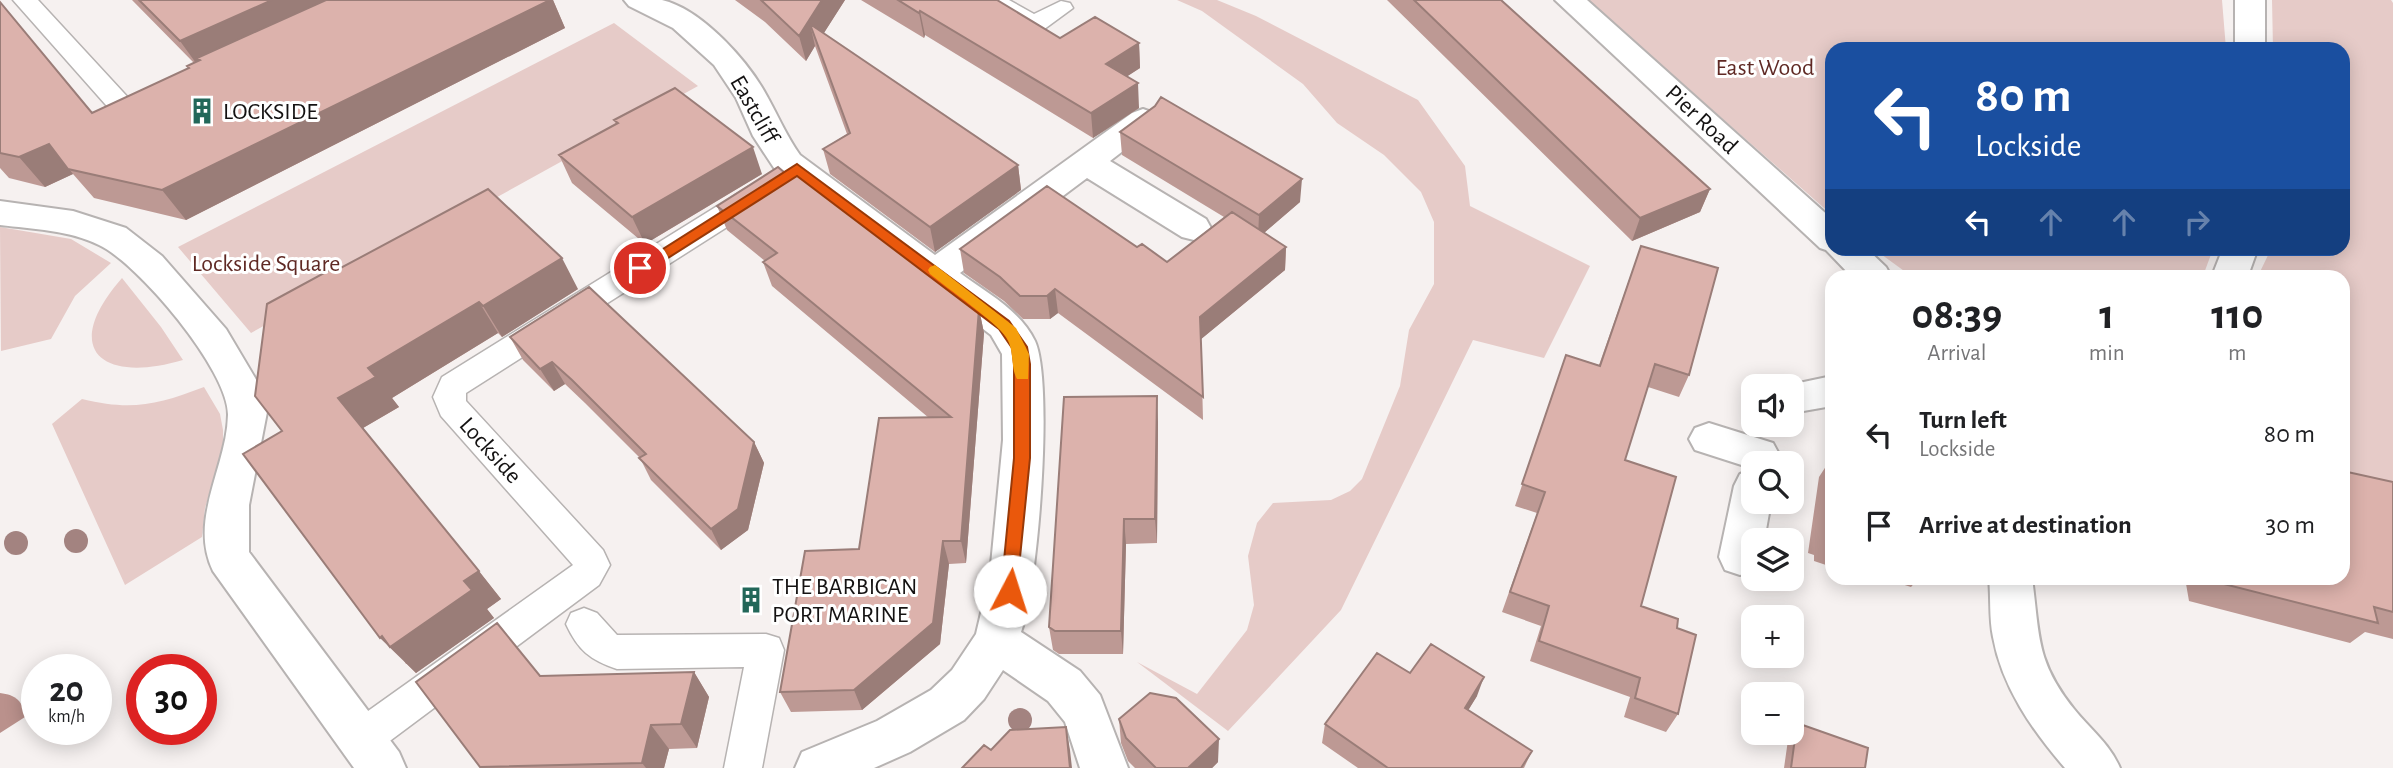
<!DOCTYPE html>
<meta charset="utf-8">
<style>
:root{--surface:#fff;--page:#f2f2f2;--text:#202124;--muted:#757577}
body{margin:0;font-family:"Alegreya Sans",sans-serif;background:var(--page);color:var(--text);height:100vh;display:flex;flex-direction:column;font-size:26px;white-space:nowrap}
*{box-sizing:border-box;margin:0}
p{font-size:23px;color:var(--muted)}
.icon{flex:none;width:38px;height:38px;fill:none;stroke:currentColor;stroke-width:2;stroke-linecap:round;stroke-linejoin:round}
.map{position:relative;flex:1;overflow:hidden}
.panel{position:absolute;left:1825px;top:270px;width:525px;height:315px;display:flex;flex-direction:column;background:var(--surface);border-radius:21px;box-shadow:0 4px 18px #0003}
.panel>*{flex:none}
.top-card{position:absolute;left:1825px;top:42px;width:525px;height:214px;border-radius:21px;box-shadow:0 4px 18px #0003;background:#1a4fa0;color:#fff;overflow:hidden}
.tools{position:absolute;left:1741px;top:374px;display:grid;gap:14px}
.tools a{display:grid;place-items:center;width:63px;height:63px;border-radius:14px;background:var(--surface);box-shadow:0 4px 18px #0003;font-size:35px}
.speed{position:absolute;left:21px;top:654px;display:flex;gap:14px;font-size:35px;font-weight:700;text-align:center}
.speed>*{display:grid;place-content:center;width:91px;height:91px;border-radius:50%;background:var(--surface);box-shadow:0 4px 18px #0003;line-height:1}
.speed small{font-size:18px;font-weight:400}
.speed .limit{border:10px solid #d22;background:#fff;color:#111}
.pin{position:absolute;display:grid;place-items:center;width:60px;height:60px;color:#fff;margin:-30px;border:4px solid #fff;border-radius:50%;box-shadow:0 2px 7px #0007}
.me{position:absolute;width:77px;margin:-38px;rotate:5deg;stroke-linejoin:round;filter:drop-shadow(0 0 5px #0008)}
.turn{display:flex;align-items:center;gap:24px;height:147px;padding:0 35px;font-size:32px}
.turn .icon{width:91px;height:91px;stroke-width:2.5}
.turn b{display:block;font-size:49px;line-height:60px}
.lanes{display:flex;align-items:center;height:66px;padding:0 35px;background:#0003;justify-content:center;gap:35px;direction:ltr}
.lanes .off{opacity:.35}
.eta{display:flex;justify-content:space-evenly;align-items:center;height:119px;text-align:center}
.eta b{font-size:42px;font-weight:600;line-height:49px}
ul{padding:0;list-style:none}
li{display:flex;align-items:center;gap:21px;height:91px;padding:0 35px}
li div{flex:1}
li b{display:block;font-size:26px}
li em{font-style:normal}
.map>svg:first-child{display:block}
.green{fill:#e6cbc8}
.water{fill:#ba918c}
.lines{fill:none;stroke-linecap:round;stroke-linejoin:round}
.service-casing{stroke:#b7b3b2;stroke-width:3}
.minor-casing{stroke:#b7b3b2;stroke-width:4}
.service{fill:#fff;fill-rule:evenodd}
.minor{fill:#fff;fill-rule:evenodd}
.tree{fill:#a38380}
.wall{fill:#bd9994}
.shaded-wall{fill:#9a7d78}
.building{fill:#dcb2ac;stroke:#9a7d78;stroke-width:2}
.route{fill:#ea580c;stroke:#983908;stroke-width:2}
.slow{fill:#f59e0b}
.labels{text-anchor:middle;stroke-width:6;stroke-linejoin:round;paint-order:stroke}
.park-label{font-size:24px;fill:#5f2924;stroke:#fff}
.street-label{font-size:24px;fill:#141212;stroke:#fff}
.poi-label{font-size:24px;fill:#141212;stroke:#fff;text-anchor:start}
</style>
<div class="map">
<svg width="2393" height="768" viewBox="0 0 2393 768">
<rect width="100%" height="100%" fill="#f6f1f0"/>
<!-- green -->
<path class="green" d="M1177 0H1217L1256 16 1418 100 1465 166 1470 206 1590 266 1544 358 1473 340 1341 610 1228 731 1137 662 1197 694 1247 630 1254 605 1248 556 1257 523 1273 503 1331 500 1350 491 1362 479 1400 386 1409 330 1434 284V222L1421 192 1384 155 1337 123 1303 84 1202 11Z
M1587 0H2222L2226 49H1832V215Z
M2272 0H2391L2393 3V483L2343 470V276H2258L2271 249 2343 248V49H2273Z
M614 23 698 86 251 333 178 247Z
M0 227 71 239 111 263 75 296 51 339 1 351Z
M1874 249H2213L2203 276H1911Z
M122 278 161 327 183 360C102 384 59 350 122 278Z
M204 387 220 414 223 430V448L205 508 202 537 125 585 52 424 82 399C131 411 157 405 204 387Z"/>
<!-- water -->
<path class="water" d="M0 693C16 695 23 701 25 717L0 733Z"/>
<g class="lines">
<!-- service casing -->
<g class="service-casing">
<path id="service" d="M13 0H38L134 104 151 98 160 100 164 106C156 119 135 126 121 122Z
M980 0H1009L1034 14 1061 1 1070 3 1073 8 1043 30 1034 33 1025 30 983 5Z
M758 184 768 187 772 194 768 201 466 393V401L603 550 610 565 599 585 375 752 361 757 347 752 342 739 347 726 573 565 441 416 433 397 442 377 748 187Z
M584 608 597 613 617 635 766 634 779 638 784 650 762 768H724L744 667 617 669C590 660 578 650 566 624L571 613Z"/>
</g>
<!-- minor casing -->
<g class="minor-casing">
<path id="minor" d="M624 0C636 0 651 0 662 0 702 9 750 63 768 98 779 118 787 137 800 155L935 255 1132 113 1143 109 1154 113 1159 120 1154 127 1110 161 1206 219 1211 228 1206 237 1194 240 1182 237 1087 178 960 273C987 293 1020 310 1035 341 1054 383 1038 586 1021 632L1080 671 1100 695 1128 768H1080L1065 722 1048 701 1003 670 984 699 964 720 910 752 874 768H795L802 752 877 721 931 690 952 670 976 634 990 575 1003 440 1002 354 991 335 776 171 753 136 736 98 714 65 673 28 629 6Z
M1555 0H1587L1832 219V248H1866L1886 267 1891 276H1851L1826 250 1820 248Z
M2235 0H2265V49H2235Z
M0 201 73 211 126 228 162 256 226 329 261 388 267 412 249 505V552L399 752 406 768H354L213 571C188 519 227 467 228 415 229 371 138 263 99 245 69 230 33 229 0 225Z
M2223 248H2258L2248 276H2212Z
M1832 376V406L1792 413V387H1780Z
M1709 423 1773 443 1779 454 1774 464H1754V469L1695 450 1689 439 1695 428Z
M1754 469V502H1771L1764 541H1754V570L1740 575 1725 570 1719 557 1734 486 1740 474Z
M1989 578H2032C2040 635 2035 660 2074 709 2090 729 2110 744 2120 768H2065C2032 730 2002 687 1993 637 1989 618 1991 598 1989 578Z"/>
</g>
<!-- service -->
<use href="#service" class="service"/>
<!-- minor -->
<use href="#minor" class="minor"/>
</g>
<!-- trees -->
<g class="tree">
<circle cx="76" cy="541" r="12"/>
<circle cx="16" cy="543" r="12"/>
<circle cx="1020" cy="720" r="12"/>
</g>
<!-- wall -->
<path class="wall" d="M132 0H553L565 28 186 220 94 198 73 174 45 187 9 178 0 168V2L92 113 189 69 187 66 194 63Z
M735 0H845L823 34 1018 165 1021 190 935 252 830 174 823 149 847 134 815 46 806 61 765 22Z
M861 0H997L1060 38 1139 43 1140 68 1127 76 1139 108 1093 138 925 35 924 38Z
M1387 0H1501L1710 189 1700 212 1632 241Z
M614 120 762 174 645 244 572 183 559 155 616 124Z
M1120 132 1300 202 1264 233 1286 247 1285 270 1201 339 1203 420 1058 313 1050 319H1023L1004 301 964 273 960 249 1137 247 1167 262 1224 217 1122 155Z
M717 206 979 309 984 333 966 563 949 564 940 644 862 710 791 712 780 692 859 549 929 418 772 286 763 262 765 261 727 230Z
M1641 246 1689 375 1679 397 1648 387 1625 460 1641 606 1677 628 1678 714 1666 732 1624 717 1630 697 1530 661 1541 626 1502 612 1537 513 1515 506 1566 355 1599 365Z
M337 270 578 289 502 337 498 333 392 398 399 407 363 428 501 599 487 609 494 618 416 673 407 664H406L282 431Z
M510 337 754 442 764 463 748 530 721 550 651 480 640 458 585 403 565 384 554 391 523 360Z
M1158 422 1157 543 1126 544 1123 654H1059L1053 650 1049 627Z
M1832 457V567L1814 561V555L1808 553 1819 477Z
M2393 482V639L2365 632 2350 643 2189 601 2185 578H2343Z
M1883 578H1919L1911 587Z
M694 672 709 697 697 748 669 749 664 768H481L480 767 541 676Z
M1410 673 1477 696 1468 710 1532 751 1524 768H1358L1322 743 1325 724Z
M1119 719 1218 762 1212 768H1135L1128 761 1121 743Z
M1797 723 1865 768H1784L1789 733H1792V729Z"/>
<!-- shaded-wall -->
<path class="shaded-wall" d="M272 0H356L201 70 180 41Z
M550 0H553L565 28 186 220 162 190Z
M822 0H845L817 44 810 24 815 46 806 61 799 36Z
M920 11 925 35 924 38 919 13Z
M1139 43 1140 68 1108 89 1106 64Z
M1138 83 1139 108 1093 138 1091 113Z
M49 144 73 174 45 187 19 157Z
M753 147 762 174 645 244 632 217Z
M1018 165 1021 190 935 252 930 227Z
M1302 179 1300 202 1258 238 1259 215Z
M1710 189 1700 212 1632 241 1640 218Z
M1286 247 1285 270 1200 340V317Z
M562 258 578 289 502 337 483 306Z
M1055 289 1058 313 1050 319 1047 296Z
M479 302 498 333 392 398 399 407 363 428 338 398 368 368Z
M979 309 984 333 966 563 961 541Z
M552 362 565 384 554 391 540 369Z
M1157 396 1158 422 1157 543 1155 519Z
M754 442 764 463 748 530 721 550 711 529Z
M1124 519 1126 544 1123 654 1121 631Z
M943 541 949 564 940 644 862 710 854 690Z
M479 571 501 599 487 609 494 618 416 673 380 638Z
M694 672 709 697 697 748 681 724Z
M1484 677 1477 696 1458 727 1465 708Z
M651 725 669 749 664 768H646L642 763Z
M1066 727 1070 750 1072 768H1070Z
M1219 739 1218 762 1212 768H1188Z"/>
<!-- building -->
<path class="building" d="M139 0H272L180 41Z
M326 0H550L162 190 68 169 49 144 19 157 0 153V2L92 113 189 68 187 66 200 60 197 58Z
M761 0H822L799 36Z
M898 0H997L1060 38 1095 17 1139 43 1106 64 1138 83 1091 113 920 11 919 13Z
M1414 0H1501L1710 189 1640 218Z
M810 24 1018 165 930 227 823 149 850 133Z
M675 88 753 147 632 217 559 155 618 123 614 120Z
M1161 97 1302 179 1259 215 1120 132 1155 106Z
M778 167 785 173 793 168 979 309 961 541H943L933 623 854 690 780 692 805 551 859 549 879 418 951 417 763 262 777 253 717 206Z
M1047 186 1137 247 1142 244 1167 262 1232 212 1286 247 1200 317 1203 397 1055 289 1047 296H1020L1000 277 960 249Z
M488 189 562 258 483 306 479 302 368 368 376 377 338 398 479 571 464 581 472 590 390 647 382 636 380 638 243 454 282 431 255 396 267 304 335 267 337 270Z
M1641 246 1718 268 1689 375 1655 364 1625 460 1676 477 1641 606 1678 619 1677 628 1696 635 1678 714 1635 698 1640 678 1539 641 1549 606 1510 592 1545 492 1522 484 1566 355 1600 366Z
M589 287 754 442 738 509 711 529 639 458 646 454 572 380 552 362 540 369 510 337Z
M1157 396 1155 519H1124L1121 631H1055L1049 627 1064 397Z
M2343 471 2393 482V612L2374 607 2378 623 2212 581V578H2343Z
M1832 482V528L1826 525Z
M497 623 540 676 694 672 681 724 651 725 642 763 480 767 416 682Z
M1431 644 1484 677 1465 708 1532 751 1521 768H1388L1325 724 1377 653 1410 673Z
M1150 693 1176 698 1219 739 1188 768H1156L1126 738 1119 719Z
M1797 723 1868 748 1865 768H1791Z
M1066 727 1070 768H962L984 745 991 750 1010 730Z"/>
<!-- route -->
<path class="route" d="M797 164 1009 321 1027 347 1030 364V458L1016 597 1010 599 1004 597 1001 591 1014 458V364L1012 348 999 329 797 176 646 272H635L633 268Z"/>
<!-- slow -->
<path class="slow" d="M935 265 1016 328 1029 354 1028 379H1017C1010 366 1015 351 1006 337 996 322 947 288 930 274L928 270 930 267Z"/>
<!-- icons -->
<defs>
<g id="building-bare" transform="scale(2.1)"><path d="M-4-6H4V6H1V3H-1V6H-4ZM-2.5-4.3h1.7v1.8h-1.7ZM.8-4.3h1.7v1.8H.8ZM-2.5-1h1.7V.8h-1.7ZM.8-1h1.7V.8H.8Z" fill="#226759" stroke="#fff" stroke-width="2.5" paint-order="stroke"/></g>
</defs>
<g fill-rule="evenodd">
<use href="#building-bare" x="202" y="111"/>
<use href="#building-bare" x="751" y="600"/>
</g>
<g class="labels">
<!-- park labels -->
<g class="park-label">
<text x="1765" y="75">East Wood</text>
<text x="266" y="271">Lockside Square</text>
</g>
<!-- street labels -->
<g class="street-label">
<text transform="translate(755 109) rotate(60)" y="8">Eastcliff</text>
<text transform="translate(1702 119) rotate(43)" y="8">Pier Road</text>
<text transform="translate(491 450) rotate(48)" y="8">Lockside</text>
</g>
<!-- poi labels -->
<g class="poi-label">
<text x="223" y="119">LOCKSIDE</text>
<text x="772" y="594">THE BARBICAN<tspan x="772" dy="28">PORT MARINE</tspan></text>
</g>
</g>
</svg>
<div class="tools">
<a><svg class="icon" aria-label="sound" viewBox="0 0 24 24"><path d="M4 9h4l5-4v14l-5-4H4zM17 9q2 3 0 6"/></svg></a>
<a><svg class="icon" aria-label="search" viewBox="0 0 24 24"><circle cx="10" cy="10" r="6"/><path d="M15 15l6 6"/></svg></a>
<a><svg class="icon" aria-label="layers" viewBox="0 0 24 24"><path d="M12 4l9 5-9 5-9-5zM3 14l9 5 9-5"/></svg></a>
<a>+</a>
<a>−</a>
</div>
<div class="speed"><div>20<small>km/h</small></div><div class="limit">30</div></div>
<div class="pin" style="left:640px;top:268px;background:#d93025"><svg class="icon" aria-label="arrive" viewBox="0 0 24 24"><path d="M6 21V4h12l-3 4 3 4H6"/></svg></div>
<svg class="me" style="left:1010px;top:591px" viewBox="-20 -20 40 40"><circle r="19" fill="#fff"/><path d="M0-13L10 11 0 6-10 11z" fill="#ea580c"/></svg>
<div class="top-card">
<div class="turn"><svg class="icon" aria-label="left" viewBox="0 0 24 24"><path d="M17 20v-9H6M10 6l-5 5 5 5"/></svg><div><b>80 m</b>Lockside</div></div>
<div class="lanes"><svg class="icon" aria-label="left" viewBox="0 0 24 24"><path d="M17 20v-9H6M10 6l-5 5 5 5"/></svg><svg class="icon off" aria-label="ahead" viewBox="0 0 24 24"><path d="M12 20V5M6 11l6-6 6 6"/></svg><svg class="icon off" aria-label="ahead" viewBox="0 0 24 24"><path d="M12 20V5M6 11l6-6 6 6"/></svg><svg class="icon off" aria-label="right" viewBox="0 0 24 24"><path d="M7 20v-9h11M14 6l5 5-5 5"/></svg></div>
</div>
<section class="panel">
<div class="eta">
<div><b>08:39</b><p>Arrival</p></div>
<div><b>1</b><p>min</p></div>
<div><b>110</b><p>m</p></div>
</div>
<ul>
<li><svg class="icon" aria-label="left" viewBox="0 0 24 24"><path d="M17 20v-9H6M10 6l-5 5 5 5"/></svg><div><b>Turn left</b><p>Lockside</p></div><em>80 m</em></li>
<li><svg class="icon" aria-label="arrive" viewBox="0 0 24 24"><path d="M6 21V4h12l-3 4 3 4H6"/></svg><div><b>Arrive at destination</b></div><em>30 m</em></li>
</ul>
</section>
</div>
